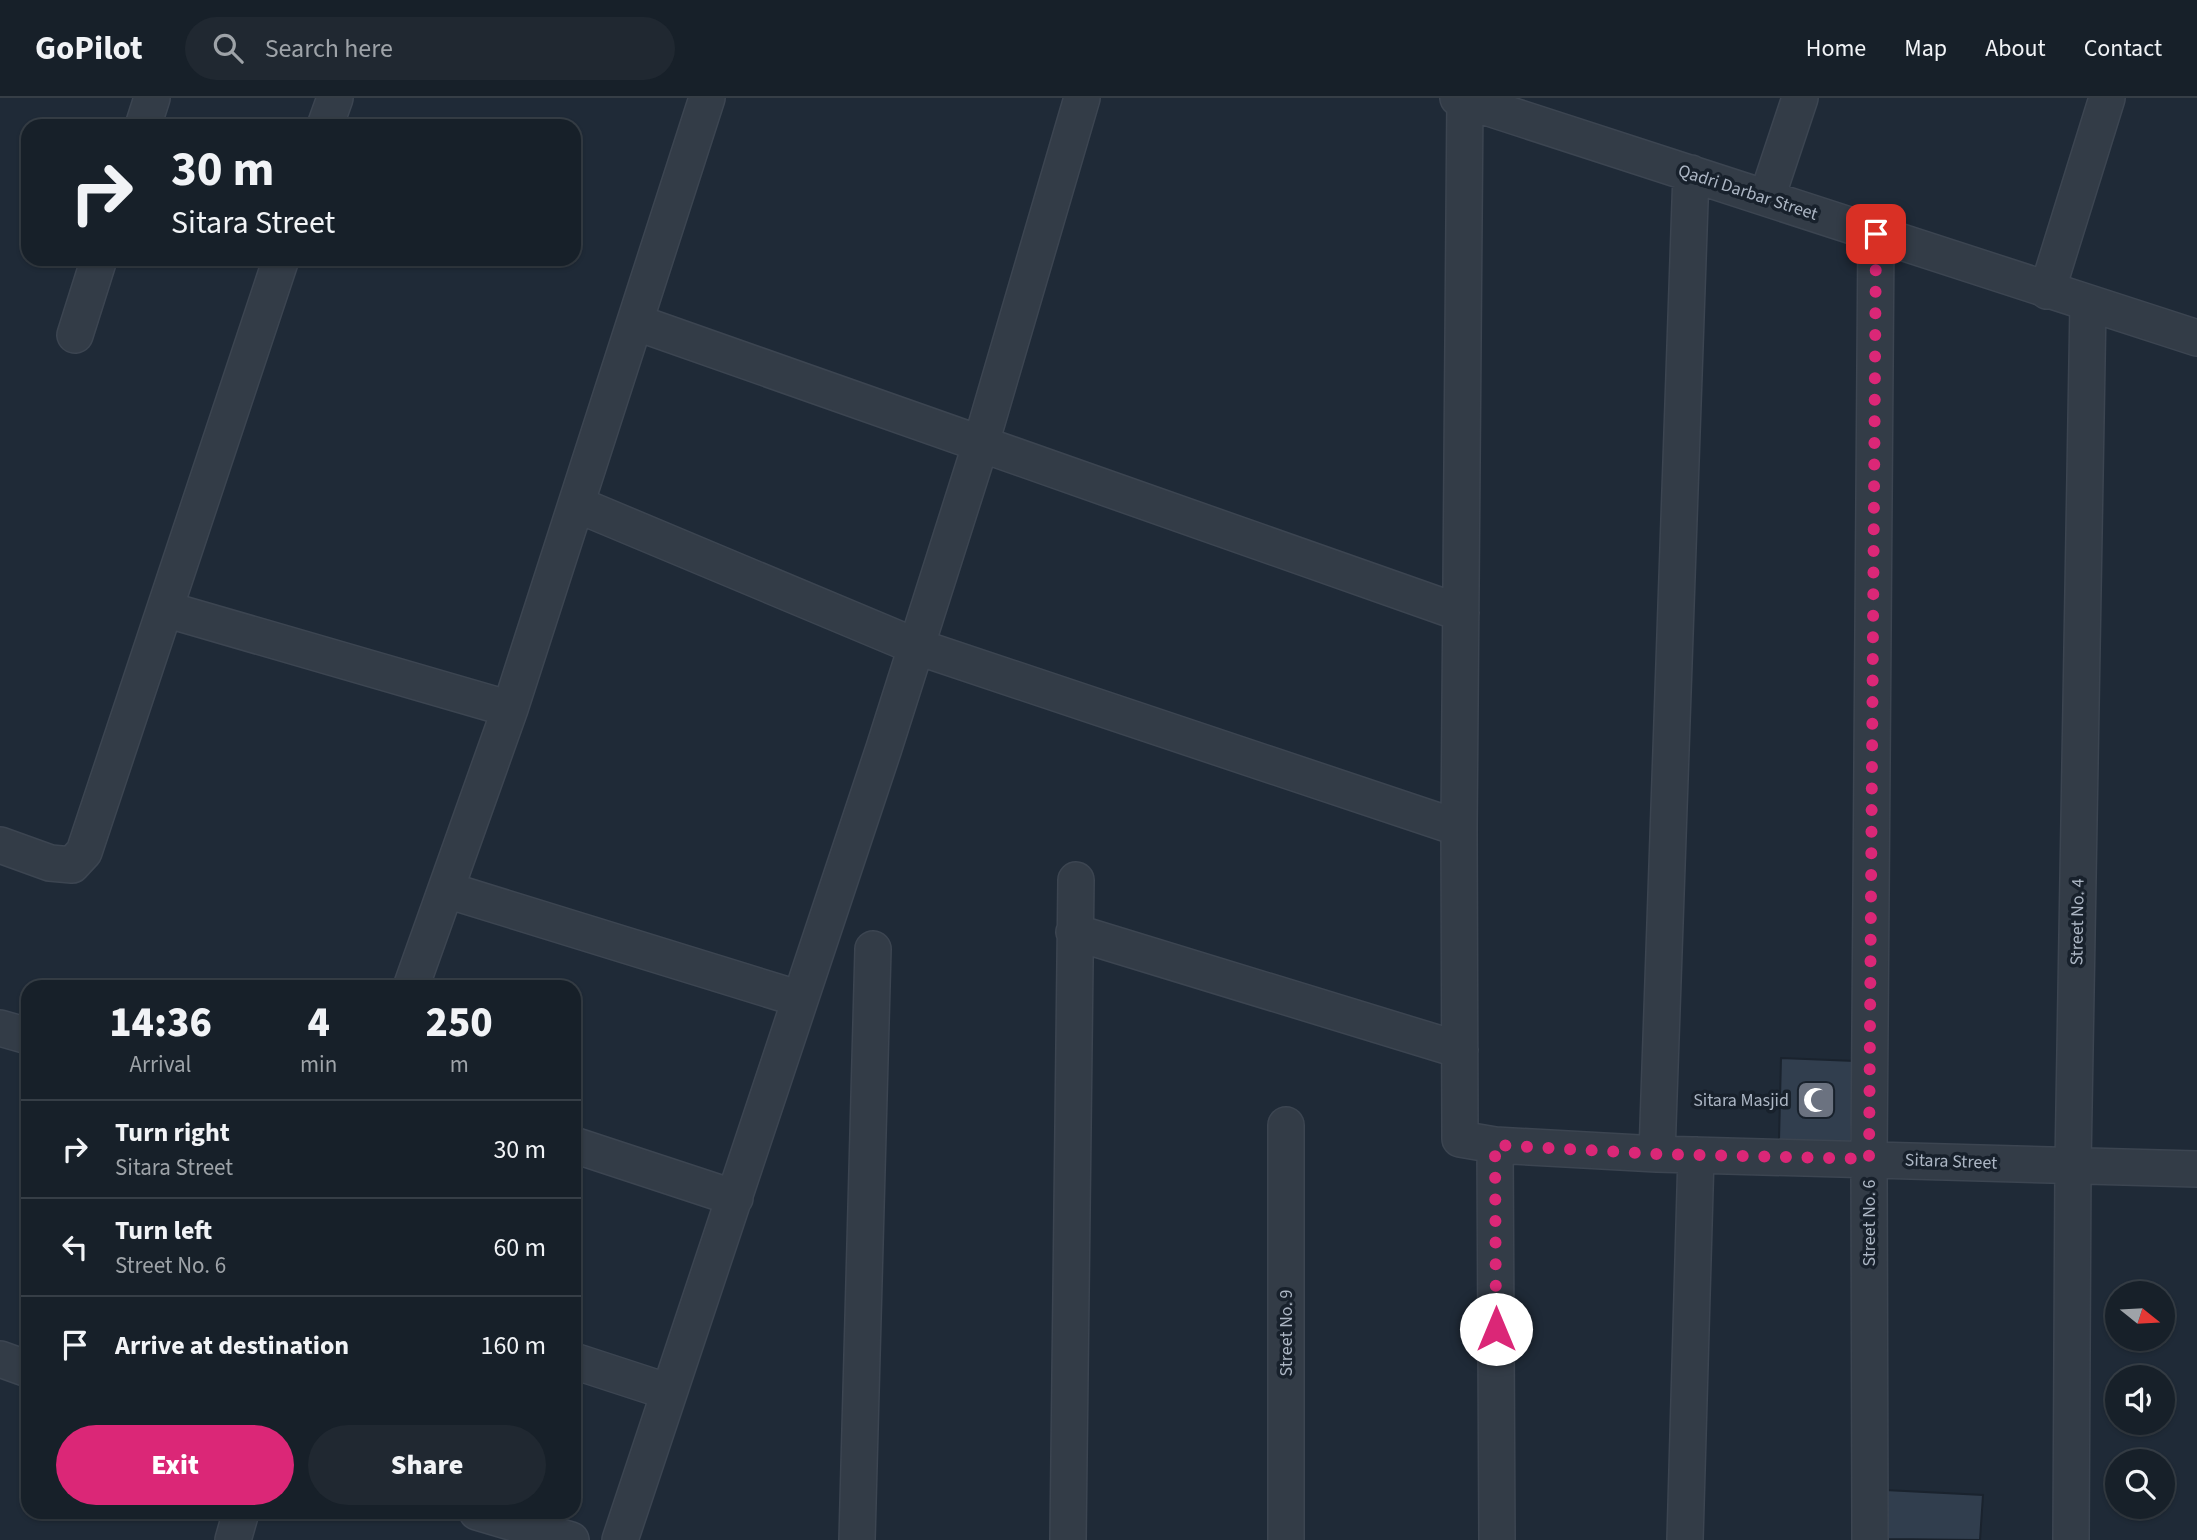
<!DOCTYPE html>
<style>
:root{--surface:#172029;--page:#202831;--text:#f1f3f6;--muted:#9ea3a8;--line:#363e46;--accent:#db2777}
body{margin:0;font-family:"Source Sans 3",sans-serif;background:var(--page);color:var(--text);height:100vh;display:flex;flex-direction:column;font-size:26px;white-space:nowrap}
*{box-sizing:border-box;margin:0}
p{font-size:23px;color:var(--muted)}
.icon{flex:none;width:38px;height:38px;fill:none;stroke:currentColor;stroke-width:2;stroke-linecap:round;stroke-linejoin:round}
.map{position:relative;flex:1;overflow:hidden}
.drawer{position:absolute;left:21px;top:882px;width:560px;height:539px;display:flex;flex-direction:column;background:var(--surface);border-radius:21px;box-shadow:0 2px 5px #0004,0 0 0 2px var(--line)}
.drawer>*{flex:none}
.guide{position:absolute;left:21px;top:21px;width:560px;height:147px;border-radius:21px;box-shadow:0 2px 5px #0004,0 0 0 2px var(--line);background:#172029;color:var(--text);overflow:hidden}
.needle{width:46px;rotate:108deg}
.buttons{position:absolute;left:2105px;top:1183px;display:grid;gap:14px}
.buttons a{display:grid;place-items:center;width:70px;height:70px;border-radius:50%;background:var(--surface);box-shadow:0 2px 5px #0004,0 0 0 2px var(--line);font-size:35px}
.pin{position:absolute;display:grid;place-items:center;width:60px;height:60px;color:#fff;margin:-30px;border-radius:14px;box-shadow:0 4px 10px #0006}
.me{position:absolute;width:77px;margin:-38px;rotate:0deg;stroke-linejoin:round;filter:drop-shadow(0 0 5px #0008)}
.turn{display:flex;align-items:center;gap:24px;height:147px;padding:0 35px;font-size:32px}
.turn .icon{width:91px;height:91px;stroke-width:2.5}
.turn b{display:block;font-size:49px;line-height:60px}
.eta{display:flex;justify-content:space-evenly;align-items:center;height:119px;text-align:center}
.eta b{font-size:42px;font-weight:800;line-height:49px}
.button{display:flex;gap:14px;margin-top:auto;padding:14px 35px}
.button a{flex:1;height:80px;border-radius:42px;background:var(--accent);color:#fff;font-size:28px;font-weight:800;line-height:80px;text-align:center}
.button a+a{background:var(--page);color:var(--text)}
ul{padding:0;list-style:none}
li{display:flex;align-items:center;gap:21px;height:98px;padding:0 35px;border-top:2px solid var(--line)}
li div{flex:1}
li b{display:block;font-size:26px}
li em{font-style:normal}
header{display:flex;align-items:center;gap:42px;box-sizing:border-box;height:98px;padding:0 35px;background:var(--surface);border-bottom:2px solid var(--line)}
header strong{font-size:33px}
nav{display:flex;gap:38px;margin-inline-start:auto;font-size:24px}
.search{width:490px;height:63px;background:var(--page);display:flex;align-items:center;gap:18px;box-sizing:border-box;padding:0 24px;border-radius:38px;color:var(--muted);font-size:26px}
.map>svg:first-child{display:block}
.building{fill:#313e4e;stroke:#1a232e;stroke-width:2}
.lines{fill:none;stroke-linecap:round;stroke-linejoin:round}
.street-casing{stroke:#3c4551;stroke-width:38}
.street{stroke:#333c47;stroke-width:35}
.route{stroke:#db2777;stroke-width:12;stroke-dasharray:0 21.6}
.labels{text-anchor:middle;stroke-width:7;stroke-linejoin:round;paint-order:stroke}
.street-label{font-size:18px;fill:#acb6c4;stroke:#18212c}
.poi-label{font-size:18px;fill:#acb6c4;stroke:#18212c;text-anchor:end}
</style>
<header>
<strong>GoPilot</strong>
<div class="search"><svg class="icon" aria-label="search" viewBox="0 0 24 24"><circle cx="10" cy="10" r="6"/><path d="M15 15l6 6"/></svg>Search here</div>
<nav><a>Home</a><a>Map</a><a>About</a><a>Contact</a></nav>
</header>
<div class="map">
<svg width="2197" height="1442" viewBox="0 0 2197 1442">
<rect width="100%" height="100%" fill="#1f2a37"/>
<!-- building -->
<path class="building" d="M1781 960 1855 963 1851 1046 1779 1042Z
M1885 1392 1983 1397 1980 1442 1888 1441Z"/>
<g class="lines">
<!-- street casing -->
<g class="street-casing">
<path id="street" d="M1458 0 2197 240
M1465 0 1459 730 1460 1041 1495 1047 1497 1442
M143 28 152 0
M325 28 335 0
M1767 99 1800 0
M2047 193 2107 0
M635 224 1461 515
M75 237 99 161
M576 406 915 548 1459 730
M165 511 510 611
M0 747 50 765 72 767 84 754 281 161
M447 792 800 901
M1074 834 1460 952
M411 889 510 611 707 0
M0 930 28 938
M574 1047 735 1100
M1495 1047 1657 1056 2197 1071
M1657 1056 1691 75
M0 1261 28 1271
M574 1263 669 1294
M477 1414 571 1442
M233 1442 241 1414
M620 1442 884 650 981 345 1082 0
M857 1442 873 851
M1068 1442 1076 782
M1286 1442V1027
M1685 1442 1696 1057
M1870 1442 1869 1061 1876 136
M2071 1442 2073 1067 2088 206"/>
</g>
<!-- street -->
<use href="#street" class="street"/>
</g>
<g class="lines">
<!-- route -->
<path class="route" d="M1496 1231 1495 1047 1657 1056 1869 1061 1876 136"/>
</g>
<!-- icons -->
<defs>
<g id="mosque-square" transform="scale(2.0125)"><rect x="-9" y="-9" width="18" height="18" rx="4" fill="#6b7280" stroke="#18212c"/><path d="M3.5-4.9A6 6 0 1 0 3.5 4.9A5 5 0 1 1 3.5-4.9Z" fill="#fff"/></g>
</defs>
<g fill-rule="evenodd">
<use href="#mosque-square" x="1816" y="1002"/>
</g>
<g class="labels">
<!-- street labels -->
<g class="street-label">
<text transform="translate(1748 94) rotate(18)" y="6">Qadri Darbar Street</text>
<text transform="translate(2077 824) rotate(-89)" y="6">Street No. 4</text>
<text transform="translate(1951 1063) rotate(2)" y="6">Sitara Street</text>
<text transform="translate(1869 1125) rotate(-90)" y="6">Street No. 6</text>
<text transform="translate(1286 1235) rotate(-90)" y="6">Street No. 9</text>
</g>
<!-- poi labels -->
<g class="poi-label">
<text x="1789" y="1008">Sitara Masjid</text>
</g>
</g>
</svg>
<div class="buttons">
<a><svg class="needle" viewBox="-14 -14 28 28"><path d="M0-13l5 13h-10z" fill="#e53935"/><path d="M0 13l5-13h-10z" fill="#9ea3a8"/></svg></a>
<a><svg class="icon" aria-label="sound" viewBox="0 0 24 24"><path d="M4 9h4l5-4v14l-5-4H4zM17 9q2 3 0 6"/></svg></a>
<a><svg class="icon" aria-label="search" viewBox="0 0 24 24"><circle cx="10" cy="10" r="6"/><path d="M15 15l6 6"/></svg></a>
</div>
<div class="pin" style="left:1876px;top:136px;background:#d93025"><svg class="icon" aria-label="arrive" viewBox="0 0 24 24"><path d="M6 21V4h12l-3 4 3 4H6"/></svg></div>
<svg class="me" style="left:1496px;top:1231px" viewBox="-20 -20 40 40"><circle r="19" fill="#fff"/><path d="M0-13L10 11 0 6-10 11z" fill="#db2777"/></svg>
<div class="guide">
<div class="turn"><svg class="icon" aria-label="right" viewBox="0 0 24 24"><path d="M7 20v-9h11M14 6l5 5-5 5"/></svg><div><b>30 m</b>Sitara Street</div></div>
</div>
<section class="drawer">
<div class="eta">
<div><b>14:36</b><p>Arrival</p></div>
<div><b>4</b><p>min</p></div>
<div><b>250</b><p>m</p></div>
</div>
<ul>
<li><svg class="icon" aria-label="right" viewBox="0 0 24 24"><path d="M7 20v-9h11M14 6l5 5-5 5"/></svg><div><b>Turn right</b><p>Sitara Street</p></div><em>30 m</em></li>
<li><svg class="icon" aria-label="left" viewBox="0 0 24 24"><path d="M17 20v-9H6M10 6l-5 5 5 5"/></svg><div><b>Turn left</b><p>Street No. 6</p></div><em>60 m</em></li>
<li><svg class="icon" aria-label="arrive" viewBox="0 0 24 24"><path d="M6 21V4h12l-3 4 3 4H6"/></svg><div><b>Arrive at destination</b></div><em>160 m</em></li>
</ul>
<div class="button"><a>Exit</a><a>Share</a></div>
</section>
</div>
